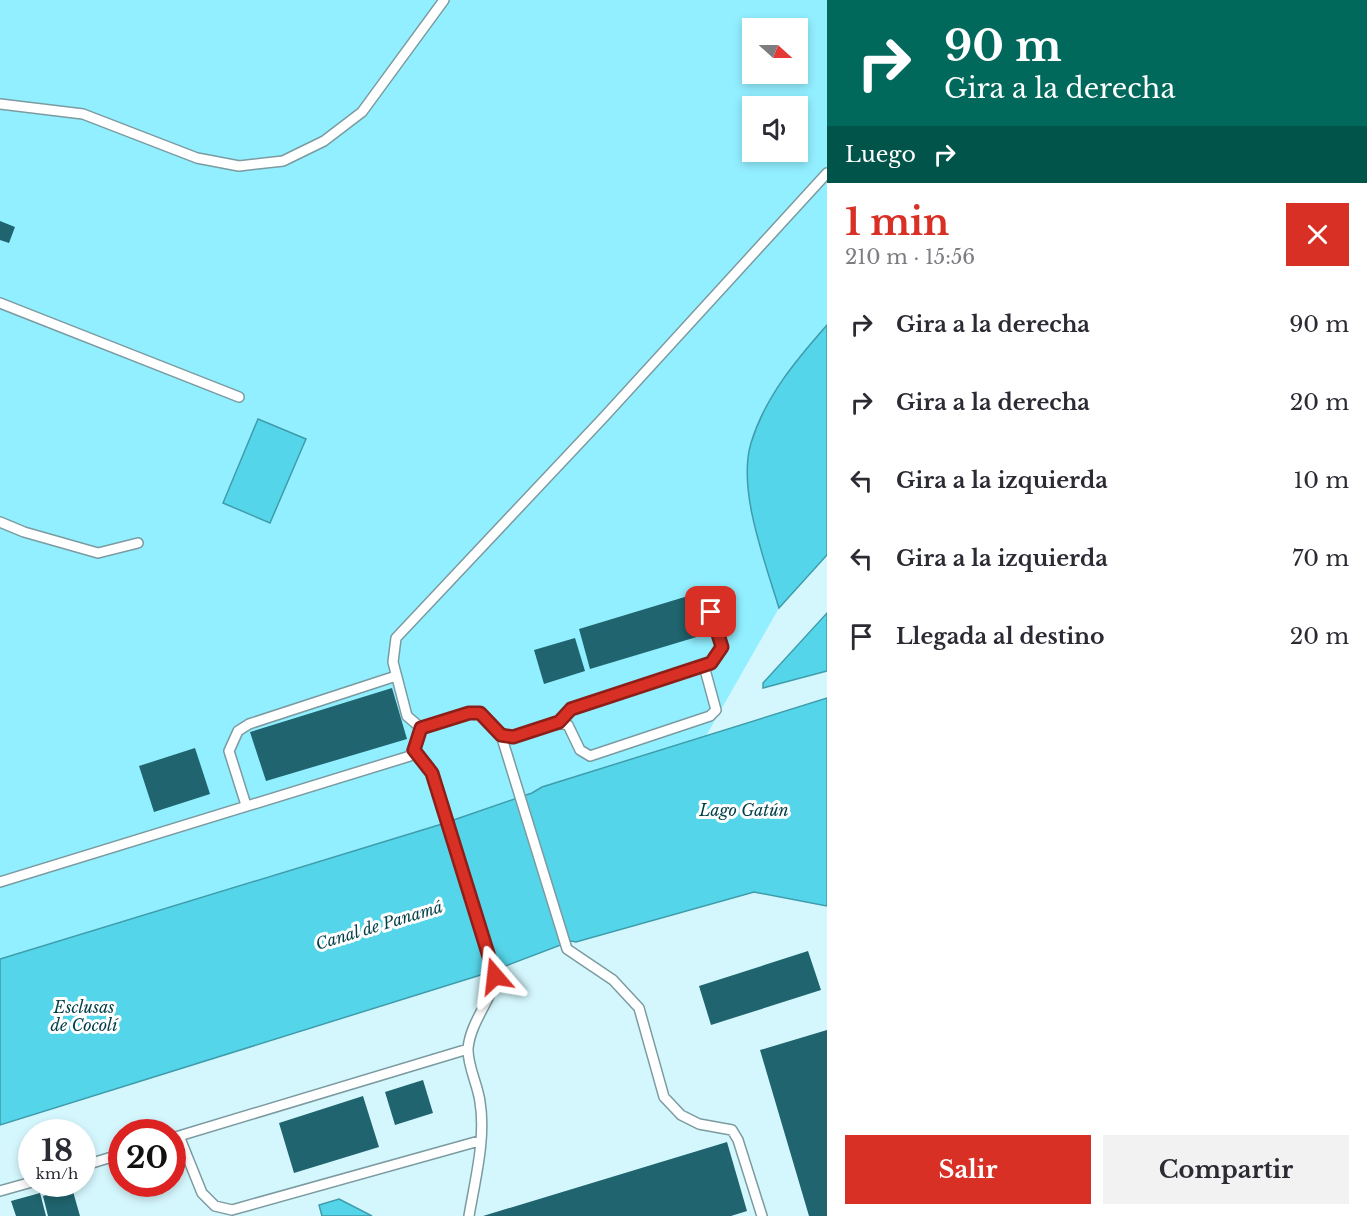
<!DOCTYPE html>
<html lang="es">
<meta charset="utf-8">
<style>
:root{--surface:#fff;--page:#f2f2f3;--text:#2b2b33;--muted:#7c7c81;--accent:#d93025}
body{margin:0;font-family:"Libre Baskerville",serif;background:var(--page);color:var(--text);height:100vh;display:flex;flex-direction:column;font-size:22px;white-space:nowrap}
*{box-sizing:border-box;margin:0}
p{font-size:20px;color:var(--muted)}
.icon{flex:none;width:33px;height:33px;fill:none;stroke:currentColor;stroke-width:2;stroke-linecap:round;stroke-linejoin:round}
.map{position:relative;flex:1;overflow:hidden}
.sheet{display:flex;flex-direction:column;background:var(--surface);width:540px}
.sheet>*{flex:none}
.banner{background:#00695c;color:#fff;overflow:hidden}
.needle{width:39px;rotate:111deg}
.controls{position:absolute;left:742px;top:18px;display:grid;gap:12px}
.controls a{display:grid;place-items:center;width:66px;height:66px;border-radius:0px;background:var(--surface);box-shadow:0 3px 9px #0003;font-size:30px}
.speed{position:absolute;left:18px;top:1119px;display:flex;gap:12px;font-size:30px;font-weight:700;text-align:center}
.speed>*{display:grid;place-content:center;width:78px;height:78px;border-radius:50%;background:var(--surface);box-shadow:0 3px 9px #0003;line-height:1}
.speed small{font-size:15px;font-weight:400}
.speed .limit{border:9px solid #d22;background:#fff;color:#111}
.pin{position:absolute;display:grid;place-items:center;width:51px;height:51px;color:#fff;margin:-26px;border-radius:12px;box-shadow:0 3px 9px #0006}
.me{position:absolute;width:66px;margin:-33px;rotate:343deg;stroke-linejoin:round;filter:drop-shadow(0 0 4px #0008)}
.turn{display:flex;align-items:center;gap:21px;height:126px;padding:0 18px;font-size:27px}
.turn .icon{width:78px;height:78px;stroke-width:2.5}
.turn b{display:block;font-size:42px;line-height:51px}
.then{display:flex;align-items:center;height:57px;padding:0 18px;background:#0003;gap:12px;font-size:22px}
.round{display:grid;place-items:center;flex:none;width:63px;height:63px;border-radius:0px;background:var(--page)}
.head{display:flex;align-items:center;justify-content:space-between;height:102px;padding:0 18px}
h1{font-size:36px;font-weight:700;line-height:45px;color:var(--accent)}
.cta{display:flex;gap:12px;margin-top:auto;padding:12px 18px}
.cta a{flex:1;height:69px;border-radius:0px;background:var(--accent);color:#fff;font-size:24px;font-weight:700;line-height:69px;text-align:center}
.cta a+a{background:var(--page);color:var(--text)}
ul{padding:0;list-style:none}
li{display:flex;align-items:center;gap:18px;height:78px;padding:0 18px}
li div{flex:1}
li b{display:block;font-size:22px}
li em{font-style:normal}
main{display:flex;flex:1;min-height:0}
.map>svg:first-child{display:block}
.green{fill:#92efff;fill-rule:evenodd}
.water{fill:#55d5e9;stroke:#3f9cab;stroke-width:1.5}
.building{fill:#1f646e}
.lines{fill:none;stroke-linecap:round;stroke-linejoin:round}
.lane-casing{stroke:#7b9ba1;stroke-width:12}
.lane{stroke:#fff;stroke-width:9}
.route-casing{stroke:#8d1f18;stroke-width:15}
.route{stroke:#d93025;stroke-width:10}
.labels{text-anchor:middle;stroke-width:6;stroke-linejoin:round;paint-order:stroke}
.water-label{font-size:16px;font-style:italic;fill:#013f48;stroke:#fff}
</style>
<main>
<div class="map">
<svg width="827" height="1216" viewBox="0 0 827 1216">
<rect width="100%" height="100%" fill="#d4f7fd"/>
<!-- green -->
<path class="green" d="M0 0H827V325L808 346 753 522 779 608 706 736 542 787 532 793 442 824 0 959ZM753 28H798V74H753ZM753 106H798V152H753Z"/>
<!-- water -->
<path class="water" d="M827 325V555L779 608C765 562 737 489 751 443 765 397 796 360 827 325Z
M258 419 306 439 270 523 223 503Z
M827 613V671L763 688V683Z
M827 698V906L754 892 576 942 571 941 487 973 0 1125V959L442 824 532 793 542 787Z
M339 1199 372 1216H322L319 1205Z"/>
<!-- building -->
<path class="building" d="M0 221 15 227 9 243 0 240Z
M688 596 700 636 590 669 579 629Z
M575 638 585 671 544 684 534 650Z
M392 688 407 739 266 781 250 732Z
M195 748 210 794 154 812 139 766Z
M808 951 821 990 711 1025 699 986Z
M827 1030V1216H809L760 1050Z
M423 1080 433 1113 395 1125 385 1092Z
M363 1096 379 1147 294 1173 279 1123Z
M727 1142 747 1211 731 1216H483Z
M72 1188 80 1216H48L43 1196Z
M40 1193 46 1216H16L11 1201Z"/>
<g class="lines">
<!-- lane casing -->
<g class="lane-casing">
<path id="lane" d="M0 104 83 114 197 158 239 166 283 161 324 141 362 112 444 0
M0 303 239 397
M0 522 24 532 98 553 138 543
M559 722 571 709 711 663 721 647 706 594
M421 728 407 716 393 662 396 638 604 417 827 173
M501 735 567 949 613 980 639 1008 664 1097 681 1115 699 1124 732 1130 738 1140 762 1216
M414 750 432 773 495 976C494 997 471 1020 468 1048 467 1065 478 1085 480 1102 486 1138 475 1180 469 1216
M246 805 229 751 238 731 249 724 396 676
M0 882 410 756 421 728 469 713H480C486 720 493 729 500 734 517 745 548 719 568 725L580 750 590 756 710 716 716 710 704 666
M179 1136 468 1049
M172 1138 179 1136 202 1193 215 1206 232 1210 479 1141
M82 1166 122 1154
M0 1191 32 1182"/>
</g>
<!-- lane -->
<use href="#lane" class="lane"/>
</g>
<g class="lines">
<!-- route casing -->
<g class="route-casing">
<path id="route" d="M495 976 432 773 414 750 421 728 469 713H480L501 735 513 737 559 722 571 709 711 663 722 647 711 612"/>
</g>
<!-- route -->
<use href="#route" class="route"/>
</g>
<g class="labels">
<!-- water labels -->
<g class="water-label">
<text x="744" y="816">Lago Gatún</text>
<text transform="translate(379 925) rotate(-17)" y="6">Canal de Panamá</text>
<text x="84" y="1013">Esclusas<tspan x="84" dy="18">de Cocolí</tspan></text>
</g>
</g>
</svg>
<div class="controls">
<a><svg class="needle" viewBox="-14 -14 28 28"><path d="M0-13l5 13h-10z" fill="#e53935"/><path d="M0 13l5-13h-10z" fill="#7c7c81"/></svg></a>
<a><svg class="icon" aria-label="sound" viewBox="0 0 24 24"><path d="M4 9h4l5-4v14l-5-4H4zM17 9q2 3 0 6"/></svg></a>
</div>
<div class="speed"><div>18<small>km/h</small></div><div class="limit">20</div></div>
<div class="pin" style="left:711px;top:612px;background:#d93025"><svg class="icon" aria-label="arrive" viewBox="0 0 24 24"><path d="M6 21V4h12l-3 4 3 4H6"/></svg></div>
<svg class="me" style="left:495px;top:976px" viewBox="-20 -20 40 40"><path d="M0-17L14 15 0 8-14 15z" fill="#d93025" stroke="#fff" stroke-width="4"/></svg>
</div>
<section class="sheet">
<div class="banner">
<div class="turn"><svg class="icon" aria-label="right" viewBox="0 0 24 24"><path d="M7 20v-9h11M14 6l5 5-5 5"/></svg><div><b>90 m</b>Gira a la derecha</div></div>
<div class="then">Luego<svg class="icon" aria-label="right" viewBox="0 0 24 24"><path d="M7 20v-9h11M14 6l5 5-5 5"/></svg></div>
</div>
<div class="head"><div><h1>1 min</h1><p>210 m · 15:56</p></div><a class="round" style="background:#d93025;color:#fff"><svg class="icon" aria-label="close" viewBox="0 0 24 24"><path d="M6 6l12 12M18 6L6 18"/></svg></a></div>
<ul>
<li><svg class="icon" aria-label="right" viewBox="0 0 24 24"><path d="M7 20v-9h11M14 6l5 5-5 5"/></svg><div><b>Gira a la derecha</b></div><em>90 m</em></li>
<li><svg class="icon" aria-label="right" viewBox="0 0 24 24"><path d="M7 20v-9h11M14 6l5 5-5 5"/></svg><div><b>Gira a la derecha</b></div><em>20 m</em></li>
<li><svg class="icon" aria-label="left" viewBox="0 0 24 24"><path d="M17 20v-9H6M10 6l-5 5 5 5"/></svg><div><b>Gira a la izquierda</b></div><em>10 m</em></li>
<li><svg class="icon" aria-label="left" viewBox="0 0 24 24"><path d="M17 20v-9H6M10 6l-5 5 5 5"/></svg><div><b>Gira a la izquierda</b></div><em>70 m</em></li>
<li><svg class="icon" aria-label="arrive" viewBox="0 0 24 24"><path d="M6 21V4h12l-3 4 3 4H6"/></svg><div><b>Llegada al destino</b></div><em>20 m</em></li>
</ul>
<div class="cta"><a>Salir</a><a>Compartir</a></div>
</section>
</main>
